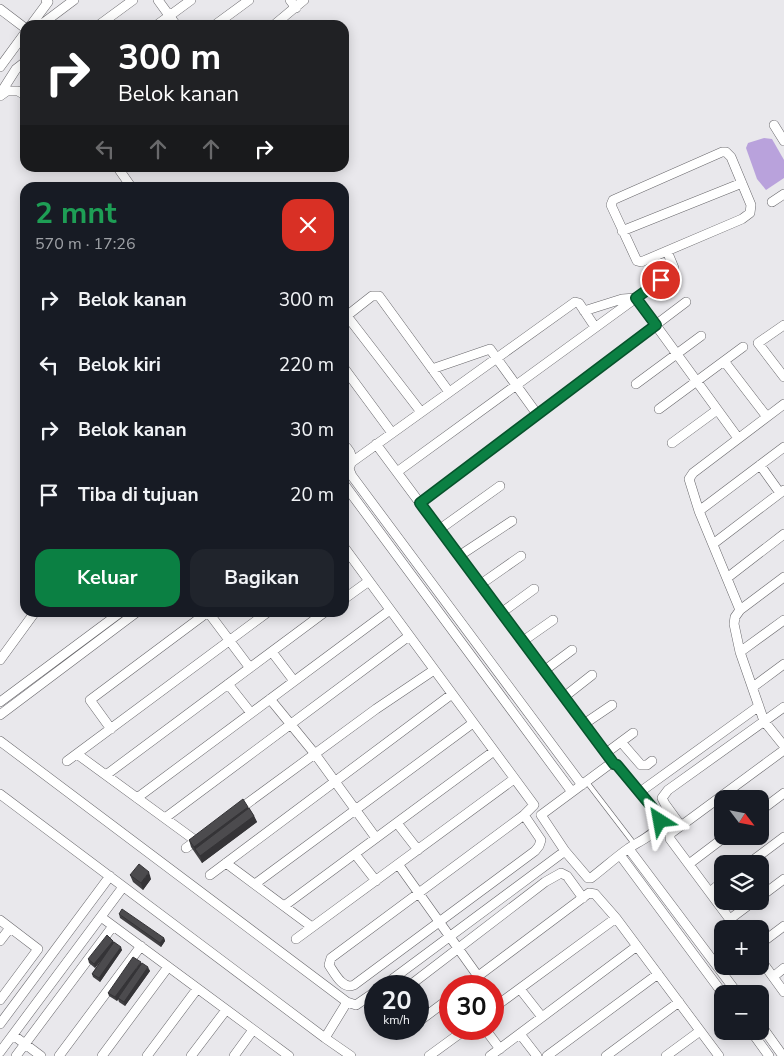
<!DOCTYPE html>
<html lang="id">
<meta charset="utf-8">
<style>
:root{--surface:#171b24;--page:#20242c;--text:#f1f3f6;--muted:#9ea1a6;--accent:#0b8043}
body{margin:0;font-family:"Nunito Sans",sans-serif;background:var(--page);color:var(--text);height:100vh;display:flex;flex-direction:column;font-size:19px;white-space:nowrap}
*{box-sizing:border-box;margin:0}
p{font-size:16px;color:var(--muted)}
.icon{flex:none;width:28px;height:28px;fill:none;stroke:currentColor;stroke-width:2;stroke-linecap:round;stroke-linejoin:round}
.map{position:relative;flex:1;overflow:hidden}
.panel{position:absolute;left:20px;top:182px;width:329px;height:435px;display:flex;flex-direction:column;background:var(--surface);border-radius:15px;box-shadow:0 2px 12px #0003}
.panel>*{flex:none}
.banner{position:absolute;left:20px;top:20px;width:329px;height:152px;border-radius:15px;box-shadow:0 2px 12px #0003;background:#202124;color:#fff;overflow:hidden}
.needle{width:32px;rotate:122deg}
.tools{position:absolute;left:714px;top:790px;display:grid;gap:10px}
.tools a{display:grid;place-items:center;width:55px;height:55px;border-radius:10px;background:var(--surface);box-shadow:0 2px 12px #0003;font-size:25px}
.speed{position:absolute;left:364px;top:975px;display:flex;gap:10px;font-size:25px;font-weight:700;text-align:center}
.speed>*{display:grid;place-content:center;width:65px;height:65px;border-radius:50%;background:var(--surface);box-shadow:0 2px 12px #0003;line-height:1}
.speed small{font-size:12px;font-weight:400}
.speed .limit{border:8px solid #d22;background:#fff;color:#111}
.pin{position:absolute;display:grid;place-items:center;width:42px;height:42px;color:#fff;margin:-21px;border:2px solid #fff;border-radius:50%;box-shadow:0 1px 5px #0007}
.me{position:absolute;width:55px;margin:-28px;rotate:326deg;stroke-linejoin:round;filter:drop-shadow(0 0 4px #0008)}
.turn{display:flex;align-items:center;gap:18px;height:105px;padding:0 15px;font-size:22px}
.turn .icon{width:65px;height:65px;stroke-width:2.5}
.turn b{display:block;font-size:35px;line-height:42px}
.lanes{display:flex;align-items:center;height:48px;padding:0 15px;background:#0003;justify-content:center;gap:25px;direction:ltr}
.lanes .off{opacity:.35}
.round{display:grid;place-items:center;flex:none;width:52px;height:52px;border-radius:15px;background:var(--page)}
.head{display:flex;align-items:center;justify-content:space-between;height:85px;padding:0 15px}
h1{font-size:30px;font-weight:700;line-height:38px;color:#1e9e55}
.action{display:flex;gap:10px;margin-top:auto;padding:10px 15px}
.action a{flex:1;height:58px;border-radius:15px;background:var(--accent);color:#fff;font-size:20px;font-weight:700;line-height:58px;text-align:center}
.action a+a{background:var(--page);color:var(--text)}
ul{padding:0;list-style:none}
li{display:flex;align-items:center;gap:15px;height:65px;padding:0 15px}
li div{flex:1}
li b{display:block;font-size:19px}
li em{font-style:normal}
.map>svg:first-child{display:block}
.water{fill:#b9a2dc}
.lines{fill:none;stroke-linecap:round;stroke-linejoin:round}
.lane-casing{stroke:#68676b;stroke-width:5.5}
.street-casing{stroke:#68676b;stroke-width:10}
.lane{stroke:#fff;stroke-width:4.5}
.street{stroke:#fff;stroke-width:9}
.wall{fill:#414043}
.shaded-wall{fill:#353437}
.building{fill:#4c4b4e;stroke:#353437}
.route-casing{stroke:#07532c;stroke-width:12}
.route{stroke:#0b8043;stroke-width:9}
</style>
<div class="map">
<svg width="784" height="1056" viewBox="0 0 784 1056">
<rect width="100%" height="100%" fill="#e9e8ec"/>
<!-- water -->
<path class="water" d="M764 138 772 139 784 160V178L766 190 757 179 746 148 748 143Z"/>
<g class="lines">
<!-- lane casing -->
<g class="lane-casing">
<path id="lane" d="M586 781 635 845"/>
</g>
<!-- street casing -->
<g class="street-casing">
<path id="street" d="M158 0 176 25
M290 0 296 8
M0 9 25 28
M42 24 74 0
M31 25 48 2 46 0
M99 25 133 0
M157 25 191 0
M215 25 249 0
M274 25 304 0
M0 67 25 33
M0 94 16 69 25 62
M0 96 7 91H18L25 95
M774 125 784 141
M722 152H726L731 157 751 205 750 213 742 219 641 262 637 261 611 205 613 200Z
M118 168 132 188
M772 202 784 194
M622 231 742 183
M584 311 622 299 636 298 738 438
M347 316 421 412
M344 318 372 296H379L449 392
M784 325 758 343 784 377
M724 361 767 417
M344 368 392 433
M432 369 490 349 537 414
M636 384 701 336
M659 409 743 347
M672 443 717 410
M376 444 614 764
M344 445C355 454 353 466 344 475
M352 462 575 302 579 303 595 327
M760 465 780 493
M349 469 352 476 582 785
M397 472 673 271 674 268 667 251
M344 484 572 792
M420 503 686 302
M699 511 784 447
M440 529 500 486
M713 544 784 490
M344 547 534 805 524 815 331 958 329 965C335 974 343 990 354 985L535 851 539 846 541 840 524 815
M459 556 512 521
M784 577 740 610 735 617 734 624 740 652 764 721 784 746
M727 578 784 534
M481 584 521 556
M344 599 369 581
M740 610 699 511 689 479 693 473 784 404
M208 612 250 668
M501 613 534 589
M523 641 553 620
M272 652 294 681
M740 652 784 620
M0 660 35 612
M545 670 572 650
M228 684 251 713
M753 687 784 664
M564 697 592 675
M270 699 315 754 376 838
M0 702 121 612
M0 715 137 612
M584 724 612 705
M111 729 90 700 208 612
M0 741 347 1002 356 1005 375 992
M621 742 641 765H647L652 761
M606 753 633 733
M77 754 196 841
M67 761 268 612
M610 764 617 765 656 812 660 818 661 824C654 835 640 841 629 848 616 857 604 868 591 878H588L565 851 541 815Z
M106 775 325 612
M640 792 759 706
M0 794 325 1038
M137 798 390 610
M237 811 376 709 434 670
M760 811 784 793
M165 818 409 636
M397 823 418 850
M681 826 665 804 662 798 668 790 784 707
M186 848 200 838
M629 849 738 994
M355 854 376 881
M620 855 723 994
M226 863 312 927
M398 864 485 986
M689 864 726 836
M748 864 784 837
M210 875 452 694
M255 884 473 723
M710 892 722 882
M760 897 784 879
M284 906 494 751
M101 917 289 1056
M730 919 754 901
M0 920 38 949 0 1000
M737 929 670 839V834L784 750
M296 939 514 779
M0 941 10 928
M760 944 784 926
M760 959 784 992
M773 977 784 968
M383 986 565 851
M409 986 545 882 561 873 567 876 583 898
M465 986 589 893 595 894 616 918 719 1056
M520 989 542 1017
M347 1002 325 1038 351 1056
M492 1009 616 918
M418 1022 450 998
M0 1024 110 876
M760 1024 783 1056
M401 1029 404 1030 409 1029
M485 1029 500 1049
M751 1031 769 1056
M520 1034 537 1056
M13 1035 41 1056
M0 1052 123 887
M16 1056 113 926
M59 1056 141 946
M102 1056 168 967
M147 1056 197 989
M191 1056 226 1010
M234 1056 253 1030
M429 1056 466 1029
M490 1056 637 946
M547 1056 658 974
M606 1056 679 1002
M666 1056 700 1031"/>
</g>
<!-- lane -->
<use href="#lane" class="lane"/>
<!-- street -->
<use href="#street" class="street"/>
</g>
<!-- wall -->
<path class="wall" d="M248 807 254 816 257 822 202 863 191 847 189 840Z
M130 875 151 879 143 890 133 882Z
M119 914 164 938 165 941 161 947 120 918Z
M113 941 122 950 100 982 93 977 92 974 101 960 95 968 89 963 88 959Z
M142 964 150 971 125 1006 119 1002 118 999 117 1001 109 996 108 993Z"/>
<!-- shaded-wall -->
<path class="shaded-wall" d="M248 807 251 813 195 850 194 847Z
M254 816 257 822 202 863 200 856Z
M149 872 151 879 143 890 141 883Z
M164 938 165 941 161 947 160 943Z
M113 941 114 944 95 968 94 964Z
M121 947 122 950 100 982 99 978Z
M141 962 142 965 117 1001 115 997Z
M148 967 150 971 125 1006 124 1002Z"/>
<!-- building -->
<path class="building" d="M243 799 248 807 194 847 189 840Z
M249 808 254 816 200 856 195 849Z
M139 864 149 872 141 883 130 875Z
M122 909 164 938 160 943 119 914Z
M107 935 113 941 94 964 88 959Z
M114 942 121 947 99 978 92 974Z
M133 957 141 962 115 997 108 993Z
M142 963 148 967 124 1002 118 998Z"/>
<g class="lines">
<!-- route casing -->
<g class="route-casing">
<path id="route" d="M660 821 656 812 617 765 614 764 420 503 656 325 636 298 661 280"/>
</g>
<!-- route -->
<use href="#route" class="route"/>
</g>
</svg>
<div class="tools">
<a><svg class="needle" viewBox="-14 -14 28 28"><path d="M0-13l5 13h-10z" fill="#e53935"/><path d="M0 13l5-13h-10z" fill="#9ea1a6"/></svg></a>
<a><svg class="icon" aria-label="layers" viewBox="0 0 24 24"><path d="M12 4l9 5-9 5-9-5zM3 14l9 5 9-5"/></svg></a>
<a>+</a>
<a>−</a>
</div>
<div class="speed"><div>20<small>km/h</small></div><div class="limit">30</div></div>
<div class="pin" style="left:661px;top:280px;background:#d93025"><svg class="icon" aria-label="arrive" viewBox="0 0 24 24"><path d="M6 21V4h12l-3 4 3 4H6"/></svg></div>
<svg class="me" style="left:660px;top:821px" viewBox="-20 -20 40 40"><path d="M0-17L14 15 0 8-14 15z" fill="#0b8043" stroke="#fff" stroke-width="4"/></svg>
<div class="banner">
<div class="turn"><svg class="icon" aria-label="right" viewBox="0 0 24 24"><path d="M7 20v-9h11M14 6l5 5-5 5"/></svg><div><b>300 m</b>Belok kanan</div></div>
<div class="lanes"><svg class="icon off" aria-label="left" viewBox="0 0 24 24"><path d="M17 20v-9H6M10 6l-5 5 5 5"/></svg><svg class="icon off" aria-label="ahead" viewBox="0 0 24 24"><path d="M12 20V5M6 11l6-6 6 6"/></svg><svg class="icon off" aria-label="ahead" viewBox="0 0 24 24"><path d="M12 20V5M6 11l6-6 6 6"/></svg><svg class="icon" aria-label="right" viewBox="0 0 24 24"><path d="M7 20v-9h11M14 6l5 5-5 5"/></svg></div>
</div>
<section class="panel">
<div class="head"><div><h1>2 mnt</h1><p>570 m · 17:26</p></div><a class="round" style="background:#d93025;color:#fff"><svg class="icon" aria-label="close" viewBox="0 0 24 24"><path d="M6 6l12 12M18 6L6 18"/></svg></a></div>
<ul>
<li><svg class="icon" aria-label="right" viewBox="0 0 24 24"><path d="M7 20v-9h11M14 6l5 5-5 5"/></svg><div><b>Belok kanan</b></div><em>300 m</em></li>
<li><svg class="icon" aria-label="left" viewBox="0 0 24 24"><path d="M17 20v-9H6M10 6l-5 5 5 5"/></svg><div><b>Belok kiri</b></div><em>220 m</em></li>
<li><svg class="icon" aria-label="right" viewBox="0 0 24 24"><path d="M7 20v-9h11M14 6l5 5-5 5"/></svg><div><b>Belok kanan</b></div><em>30 m</em></li>
<li><svg class="icon" aria-label="arrive" viewBox="0 0 24 24"><path d="M6 21V4h12l-3 4 3 4H6"/></svg><div><b>Tiba di tujuan</b></div><em>20 m</em></li>
</ul>
<div class="action"><a>Keluar</a><a>Bagikan</a></div>
</section>
</div>
